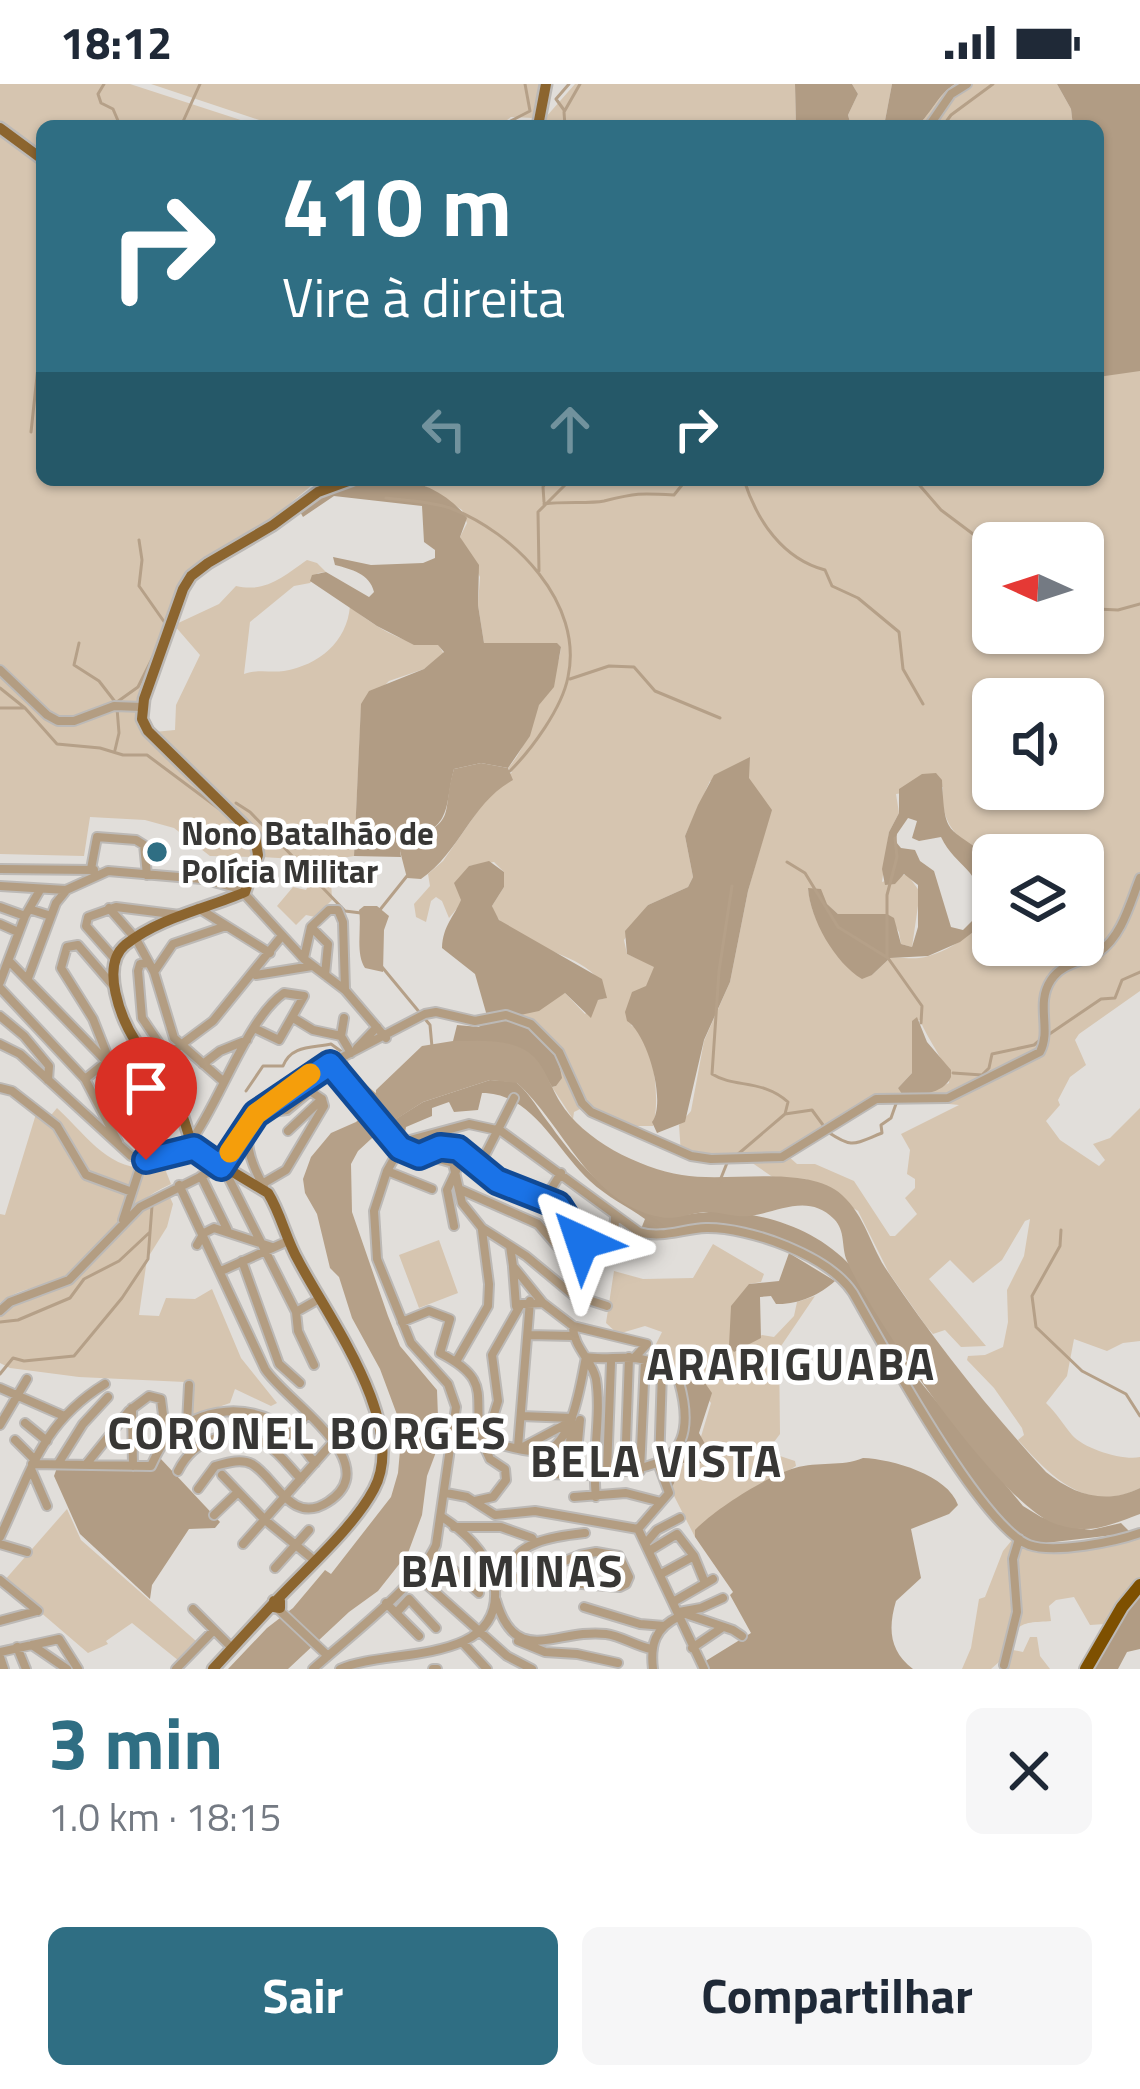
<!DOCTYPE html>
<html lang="pt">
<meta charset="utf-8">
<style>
:root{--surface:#fff;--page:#f6f6f7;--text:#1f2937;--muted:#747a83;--accent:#2f6e83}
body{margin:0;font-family:"Titillium Web",sans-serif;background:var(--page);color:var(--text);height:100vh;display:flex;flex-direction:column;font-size:45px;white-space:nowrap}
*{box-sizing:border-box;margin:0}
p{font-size:39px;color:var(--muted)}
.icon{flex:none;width:66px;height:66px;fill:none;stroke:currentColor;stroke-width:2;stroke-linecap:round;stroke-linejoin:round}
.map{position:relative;height:1585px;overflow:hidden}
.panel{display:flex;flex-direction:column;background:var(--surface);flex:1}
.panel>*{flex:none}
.banner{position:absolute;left:36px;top:36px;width:1068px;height:366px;border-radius:18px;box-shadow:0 3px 9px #0004;background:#2f6e83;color:#fff;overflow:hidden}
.needle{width:78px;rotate:273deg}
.controls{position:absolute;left:972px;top:438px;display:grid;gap:24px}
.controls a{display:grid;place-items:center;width:132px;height:132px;border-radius:18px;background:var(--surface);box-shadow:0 3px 9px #0004;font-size:60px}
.pin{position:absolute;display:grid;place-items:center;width:102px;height:102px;color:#fff;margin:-123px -51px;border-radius:50% 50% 50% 0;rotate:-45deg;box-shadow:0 0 12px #0007}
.pin .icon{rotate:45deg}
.me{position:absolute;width:132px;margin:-66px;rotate:318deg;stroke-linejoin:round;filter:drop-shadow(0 0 9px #0008)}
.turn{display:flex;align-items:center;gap:42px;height:252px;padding:0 48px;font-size:54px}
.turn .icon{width:156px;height:156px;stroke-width:2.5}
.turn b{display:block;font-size:84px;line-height:102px}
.lanes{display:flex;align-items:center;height:114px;padding:0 48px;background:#0003;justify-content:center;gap:60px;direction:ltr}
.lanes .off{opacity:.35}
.round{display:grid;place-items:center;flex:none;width:126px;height:126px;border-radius:18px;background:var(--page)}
.headline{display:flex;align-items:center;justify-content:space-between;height:204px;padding:0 48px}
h1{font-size:72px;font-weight:700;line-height:90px;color:var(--accent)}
.button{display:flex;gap:24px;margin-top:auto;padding:24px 48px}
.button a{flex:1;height:138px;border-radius:18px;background:var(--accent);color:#fff;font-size:48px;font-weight:700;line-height:138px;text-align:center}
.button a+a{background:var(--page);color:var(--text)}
.status{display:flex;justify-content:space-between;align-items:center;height:84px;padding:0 60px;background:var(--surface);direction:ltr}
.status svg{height:33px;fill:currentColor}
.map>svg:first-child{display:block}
.green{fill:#d6c5b0;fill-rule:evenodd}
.forest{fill:#b19c84;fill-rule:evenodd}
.water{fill:#b5a088}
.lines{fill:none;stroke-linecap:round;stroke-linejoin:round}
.stream{stroke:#b5a088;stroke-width:3}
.minor-casing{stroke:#bcb9b6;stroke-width:12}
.major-casing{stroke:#bcb9b6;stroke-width:15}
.highway-casing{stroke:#bcb9b6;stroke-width:16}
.minor{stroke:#b39d82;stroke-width:8}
.major{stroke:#8c652f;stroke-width:10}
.highway{stroke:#7e5000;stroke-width:12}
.route-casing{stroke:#114b97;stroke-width:30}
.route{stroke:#1a73e8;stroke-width:21}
.slow{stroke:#f59e0b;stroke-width:21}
.poi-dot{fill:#2f6e83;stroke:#fff;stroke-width:4.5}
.labels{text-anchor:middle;stroke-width:9;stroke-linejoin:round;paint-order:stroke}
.poi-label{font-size:33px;font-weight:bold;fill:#383735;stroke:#fff;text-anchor:start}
.district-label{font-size:45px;font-weight:bold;letter-spacing:3px;fill:#383735;stroke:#fff}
</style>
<div class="status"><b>18:12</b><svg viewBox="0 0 49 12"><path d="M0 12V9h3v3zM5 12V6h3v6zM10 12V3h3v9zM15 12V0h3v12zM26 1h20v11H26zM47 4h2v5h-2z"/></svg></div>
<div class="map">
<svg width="1140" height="1585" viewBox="0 0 1140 1585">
<rect width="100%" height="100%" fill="#e1deda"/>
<!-- green -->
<path class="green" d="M0 0H130L259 42H42V69L0 37Z
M151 0H541L534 34 511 33 499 42H277Z
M575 0H795L796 42H538Z
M852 0H892L884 42H851L848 31 858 10Z
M955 0H1057L1071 25 1073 42H917C932 29 938 10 955 0Z
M0 51 42 80V396H318L255 449 179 504 137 621 138 637 145 651 247 746 254 773 210 772 174 744 145 736 90 733 84 772 0 770Z
M1128 287H1140V907L1079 950 1075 956 1086 981 1070 993 1058 1016 1060 1021 1046 1037 1060 1056 1099 1082 1105 1076 1093 1060 1110 1054 1140 1024V1257L1123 1259 1107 1267 1074 1255 1067 1292 1046 1319C1057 1330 1063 1340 1072 1351 1084 1365 1124 1377 1140 1373V1404C1088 1431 1051 1393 1018 1356L1024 1351 1022 1344 994 1304 967 1276 968 1272 985 1271 1003 1263 1008 1238 1007 1206 1024 1172 1030 1135 1025 1137 1002 1176 973 1199 950 1176 929 1195 986 1262 961 1263 945 1246 933 1250 926 1242 889 1189 858 1127 806 1095 774 1094 745 1074 707 1079 681 1070 679 1041 691 1027 704 957 730 898 748 807 771 726 710 697 685 752 693 793 688 803 648 821 624 856 627 870 655 882 631 941C656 955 660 1019 653 1042H616L580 1025 574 1028 573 1035 552 1003 556 1002 508 933 565 909 585 930 598 916 606 914C603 908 602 901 598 895 576 865 505 864 492 822L504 803V788L494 778 469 782 460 821 449 834 442 817 436 813 431 817 426 838 416 833 414 820 430 802 428 790 443 777 489 711 512 688 508 684C526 664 529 644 539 620 548 601 559 585 561 563L556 559H484L478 521 480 493 460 453 467 439 462 426 416 396H1098V293ZM993 459H1083V549H993ZM993 615H1083V705H993ZM943 703C940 733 952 754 980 766L993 801V771H1083V861H993V816C988 843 946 871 919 874 909 875 899 873 890 874L872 891C840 868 812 847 808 804L838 830H887L899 848 901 860 912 863 920 808 907 790 882 798 889 748 899 729 896 710ZM920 936C928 957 949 981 949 999L919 1012 898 1004 912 989V937ZM880 1013 959 1021 901 1050 910 1066 907 1090 915 1095V1104L905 1114 917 1130 895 1152H890L854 1097 815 1080H797L788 1072Z
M307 476 317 479 326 488 318 489 310 499 294 502 250 538 244 590C259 585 270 589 284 587 319 581 347 558 350 522 373 542 408 564 438 560L444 570 424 585 389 597 361 625 354 772 330 776 332 816 315 833 306 831 296 841 277 822 293 803 306 806 318 782 311 776 262 773 260 753 252 740 154 648 175 646 176 621 200 571 174 541 219 520 236 502C266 509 284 492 307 476Z
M57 1024C95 1060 109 1089 165 1085L171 1100C120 1123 110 1156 70 1188 49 1205 21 1201 0 1219V1130L5 1131 36 1030H52Z
M168 1109 173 1120 167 1143 147 1175 139 1231 159 1232 166 1214 195 1215 212 1205 241 1274 277 1319 271 1322 235 1305 230 1319 187 1334 185 1298 79 1293 10 1284 0 1279V1229L4 1224 60 1203 135 1127Z
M439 1156 458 1209 419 1224 399 1171Z
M713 1160 764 1190 761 1198 749 1200 745 1262 762 1251 774 1253 794 1232 797 1218 815 1212 779 1265 780 1350 774 1358 777 1371 795 1377 796 1382 713 1431 696 1446 695 1453 671 1406 684 1378H697L709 1365 700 1356 711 1319 688 1288 678 1286 655 1262 662 1248 645 1242 618 1250 606 1239 614 1187 643 1195 693 1194Z
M67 1425 81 1456 196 1557 179 1577 132 1539 106 1557 108 1560 88 1569 4 1497Z
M1140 1453V1494L1105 1540 1090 1541 1074 1513 1056 1516 1049 1522 1051 1537C1031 1539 1010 1535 1013 1566L1023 1568 1030 1553H1037L1040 1572 1050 1585H1004L999 1578 991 1585H962L971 1564 979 1515 985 1513 1003 1467 1012 1456 1037 1466Z"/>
<!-- forest -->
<path class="forest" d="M795 0H852L858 10 848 31 851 42H796Z
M892 0H955C938 10 932 29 917 42H884Z
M1057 0H1140V287L1098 293V42H1073L1071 25Z
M395 396C422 396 451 412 467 434L460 453 479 481 478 521 484 559H557L561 563 554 603 539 621 530 652 508 684 481 679 454 685C444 722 454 743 407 756L400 767 401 773 354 772 361 620 369 607 424 585 444 568 438 561H414L377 542 310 497 312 491 326 488 369 513 374 508C370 490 351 485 335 481L333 473 371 481 423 479 435 474V466L424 458 422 422 334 412 303 433 299 426 319 411 346 401Z
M750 673 749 694 772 726 748 807 730 898 704 956 685 1038 657 1049 652 1038C667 1018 647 949 627 937L625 928 632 908 646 902 654 883 627 870 625 847 648 821 688 803 693 793 685 752 698 721 714 691Z
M936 689 942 696C945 755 947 740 990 774L993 816 986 838 960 858 928 872 890 874 872 891 862 895C835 879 810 835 808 804L821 805 827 820 838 830H887L894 834 901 860 912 863 918 843V801L904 790 895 800 885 801 882 785 889 748 899 729V705L922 690ZM908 734 917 737 912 754 919 757 941 753C957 786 982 783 981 828L963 846 951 843 934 787 920 777 915 766 901 764 896 758 897 750Z
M489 777 504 788V803L492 822 499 836 602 895 607 914 598 916 591 934 565 909 539 927 511 933C536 945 558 964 562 994L556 1002 552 1003C531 962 496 958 453 957L457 941 479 943 487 932 475 890 442 864C443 841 454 833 461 816L454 799 469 782Z
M490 996 516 998C531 1011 539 1027 551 1042 575 1076 606 1111 646 1128 668 1138 686 1129 709 1128 760 1126 816 1144 851 1182L913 1289 1023 1422 1041 1433 1071 1443 1091 1446 1121 1439 1131 1449 1037 1460 1019 1455 953 1374 853 1208 820 1179 742 1145H641L645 1135C627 1122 607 1113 590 1097 556 1066 533 1009 482 1009L478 1026 454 1028 449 1018 432 1024V1032L406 1043 404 1054 397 1055 383 1043 423 1018Z
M789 1169 835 1197C820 1211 797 1221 776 1220L771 1212 760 1213 761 1254 734 1268 729 1262 731 1222 749 1200 779 1197Z
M678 1286 700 1292 712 1309 699 1349 710 1369 705 1379H683L671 1406 663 1388 664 1380 687 1347 690 1327 682 1319Z
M160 1374 220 1438 215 1444 189 1445 152 1501 150 1515 80 1450 54 1392 58 1381 150 1384Z
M863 1374C892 1375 948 1391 958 1421L949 1430 911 1445 921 1494 896 1517C888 1544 889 1567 913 1585H707L704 1578 751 1549 730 1511 733 1508 695 1453V1446C715 1425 767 1392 795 1384 818 1377 842 1383 863 1374Z
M1140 1505V1565L1127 1568 1118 1585H1090Z"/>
<!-- water -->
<path class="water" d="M481 679 508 684 513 696C471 719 461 767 421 795L407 794 400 767 402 758C461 738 440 730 454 685Z
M364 822H377L389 832 384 846 383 888 365 884C355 869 362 844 359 826Z
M917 933 927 958 951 986V993C943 1010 920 1012 902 1010L898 1004 912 989V937Z
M453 957C477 957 504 954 525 966 544 977 549 1000 560 1018 583 1056 639 1084 682 1091 726 1099 808 1080 842 1111 866 1133 870 1162 888 1188 935 1258 989 1326 1046 1388 1074 1411 1106 1421 1140 1404V1430C1107 1442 1089 1452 1053 1439 1000 1419 871 1233 847 1177 841 1163 846 1147 834 1135 808 1109 779 1128 750 1132 735 1134 720 1127 704 1128 689 1130 675 1136 660 1133 589 1119 564 1041 517 999L490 996 423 1018 384 1043 358 1067 351 1080 352 1128 388 1232 400 1262 437 1306 439 1360 427 1392 422 1431 408 1469 378 1507 349 1528 288 1585H228L267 1544 293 1524 325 1486 331 1490 391 1413 398 1389 402 1344 380 1285 352 1234 339 1193 330 1184 317 1130 305 1109 303 1095 311 1073 331 1049 356 1038 375 1021 376 1006 422 962Z"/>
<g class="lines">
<!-- stream -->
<path class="stream" d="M104 0 98 10 101 19 113 25 119 39 128 42
M564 26 556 15 569 0
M181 42 200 0
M501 42 530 27 525 0
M565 42 564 28 580 0
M943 42 951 31 993 0
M31 348 42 246
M744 396C757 437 783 475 825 486L832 502 858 514 899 548 903 585 923 620
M915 396 941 426 993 465
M386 414C407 417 430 417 450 424 514 448 584 519 568 593 562 624 532 665 510 687
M544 418 543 403 547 396
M544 420C563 417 590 420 604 417 636 409 640 409 674 411L686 396
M139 456 142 476 139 502 165 539
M539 487 538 428 570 396
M1097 525 1118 526 1140 520
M79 559 74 581 99 597 116 619
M570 595 609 582 634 583 655 607 720 634
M0 604 25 624 57 660 100 664 123 671H147L218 724
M117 618 138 603 157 565
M0 624H23
M115 666 119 649 117 624
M236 719 250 728 345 827 361 829
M787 778 805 789 838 843 888 874 922 922 921 939
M732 802 719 887 712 990C734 1004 763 995 788 1018L785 1030
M379 827 407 792
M887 872V811L897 773 895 754
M382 883 430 941 432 963
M1048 951 1101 915 1115 914 1122 896 1140 888
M346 977 352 990 379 1014
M953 989 982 991 989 984 992 970 1034 961 1040 956
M246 1007 263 982H283C291 961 312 964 331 960L342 968
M828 1048C853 1065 854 1060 882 1049L881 1041 891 1034 897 1017
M737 1071 785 1030 812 1026 823 1041
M719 1099 727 1079
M1061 1146 1060 1162 1032 1212 1036 1243 1082 1287 1126 1310 1140 1332
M0 1238 18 1236 70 1214 84 1195 119 1177 150 1148
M0 1290 13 1274 24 1277 74 1272 122 1214 148 1175 152 1122"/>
<!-- minor casing -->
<g class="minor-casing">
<path id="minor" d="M929 42 951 10 967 0
M0 586 47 631 58 637H74L114 622 142 623
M0 785 94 786
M91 785 97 753 136 756 144 761 147 791
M0 802 66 806 108 787 202 795 240 805 304 875 345 906 386 954
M0 823 25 832
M109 824 136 855 154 888 174 954 224 998
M198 824 270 869
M29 825 51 832
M0 840 18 848
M311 843 328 860 325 891
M304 874 311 843 329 826H338L343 838 345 905
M115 875 86 842 88 833 116 823 180 831
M9 877 140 1012 164 1072
M148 879 140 880 138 887 142 934 165 968 170 969 213 937 281 853
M154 888 173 860 226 842
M256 891 312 882
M28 894 56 819 65 808
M0 898 25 832 40 806
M0 904 85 995 118 1058
M0 932 24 952 49 982 48 996
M344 934 341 952 351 969
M295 935 313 946 341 952
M0 960 20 970 131 1072 146 1076 161 1073
M357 964 377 943
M105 979 108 973 93 935 61 884 67 863 78 861 115 904
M203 980 220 967 247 956
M330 980 400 1064 453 1079 462 1119 482 1144 526 1172 573 1211 607 1222
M85 995 105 979
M0 1004 12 1007 57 1042 86 1091 132 1108
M256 1029 310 990 425 930 436 928 475 937 506 931 531 940 559 968 582 1019 591 1028 691 1072 711 1075 782 1073 876 1015 948 1014 1040 968C1052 945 1035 920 1051 896 1063 878 1082 879 1099 868 1122 852 1130 819 1140 794
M256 1029C240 1053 251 1080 264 1103
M257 1030 287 1026 310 1007 322 1015
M288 1047 322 1015
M191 1057C219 1020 247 934 284 909L304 912 279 956 256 945
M419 1072 440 1063 457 1065 497 1097 558 1121 589 1166 608 1174 614 1168 615 1132
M480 1081 514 1014
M221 1083 248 1040
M224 1085 296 1228 298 1247 314 1281
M387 1087 432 1105
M201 1092 227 1145
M262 1100 286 1086 324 1022 322 1015
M179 1101 265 1285C285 1317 388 1379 328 1418 291 1442 276 1394 252 1380 241 1374 226 1379 215 1382L198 1405
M459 1105 538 1140 577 1185
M545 1115 561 1089
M123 1136 140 1084 161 1073 193 1064
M454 1142 447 1106 456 1087
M197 1161 204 1149 214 1144 272 1163
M510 1162 513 1182 543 1219
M242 1177 279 1280 300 1299
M513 1183 516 1222
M221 1187 288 1157
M0 1227 10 1218 69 1196 140 1123 220 1083
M296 1228 319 1215
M402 1238 429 1227 450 1235 440 1269C498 1299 468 1315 484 1362
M573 1242C573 1263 592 1276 596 1295 602 1333 591 1373 596 1413
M528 1251 573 1252
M586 1273C610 1278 644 1265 662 1287L659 1382 669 1409 638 1445
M457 1276 488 1222 489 1200 482 1146
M0 1304 64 1332
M132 1324 133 1382
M521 1332 572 1334
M25 1339 47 1357
M187 1339 189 1301
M0 1341 27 1295
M15 1356 34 1375
M488 1358C504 1361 530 1370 545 1367 573 1360 581 1297 586 1273
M518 1363 530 1217
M523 1363 568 1339
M274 1366 308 1330
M543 1368 539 1390 593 1391
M88 1378 129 1327 149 1312 161 1315 166 1355
M32 1380 151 1382C155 1374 160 1362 166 1356 199 1322 252 1317 290 1348 299 1356 306 1369 315 1379
M58 1380 83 1340 108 1313
M31 1385 47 1422
M178 1387C194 1354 235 1340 267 1361 280 1369 290 1384 301 1395
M593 1387C658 1388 701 1376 679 1298
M607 1387 611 1278
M625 1387 629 1273
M640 1387 645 1276
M567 1390 572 1338
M575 1390 580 1336
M222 1391 265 1436 314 1476
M446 1409 467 1413 495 1431 535 1427 638 1445 704 1585
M574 1413 626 1409 661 1418
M475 1417 493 1413 506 1396 505 1385 490 1375 484 1362 498 1317 492 1271 521 1220 543 1219 573 1242 647 1260 635 1273
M214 1431 238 1408
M454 1443H501L532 1454 535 1459
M0 1453C30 1390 41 1339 105 1300
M646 1459 657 1446 680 1434
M0 1460 27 1468
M243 1460 334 1357
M649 1467 677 1450 694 1472 705 1499
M433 1468 479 1509
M275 1484 309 1446
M415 1490 507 1572 532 1585
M661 1490 694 1472
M519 1495 580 1471 596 1468 619 1472 629 1493 626 1500 620 1503 519 1495 509 1491C510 1457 558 1452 585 1449
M0 1496 38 1527
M496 1516C516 1585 556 1544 606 1550 621 1552 636 1562 651 1565
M673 1518 713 1495
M386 1519 419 1552
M584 1523 640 1540 664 1542
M193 1525 230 1562
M278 1525 328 1572
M677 1527 733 1546 742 1552
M397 1528 409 1515 436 1544
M679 1528 701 1524 723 1514
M0 1537 37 1527
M518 1557 545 1568 577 1570 618 1579
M463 1559 487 1585
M32 1561 67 1585
M17 1563 26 1585
M692 1564 723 1543
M0 1568 59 1555 78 1585
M0 1573 4 1585
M1004 1581 1017 1528 1013 1475 1019 1455
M176 1585 214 1546
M313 1585C346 1555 419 1500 436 1461L456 1323 448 1300 411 1259 377 1175 374 1127 387 1087 400 1064 410 1056 469 1040 501 1047 639 1148C662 1155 682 1145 706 1144 749 1143 829 1172 853 1209 882 1260 981 1443 1029 1461 1054 1470 1115 1458 1140 1449
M340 1585C384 1564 499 1582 495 1507 493 1475 468 1450 442 1433
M433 1585H437
M653 1585C650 1561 655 1544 678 1533"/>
</g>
<!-- major casing -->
<g class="major-casing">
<path id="major" d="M538 42 546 0
M0 44 42 75
M277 1516C307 1484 354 1443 374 1405 409 1340 327 1232 298 1176 286 1155 281 1130 268 1109L193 1064C186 1044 181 1021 170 1003 161 986 146 974 136 958 121 935 100 882 125 861 160 833 206 825 245 808L258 771 255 752 148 647 142 635 144 615 183 505 191 492 208 479 273 441 318 408 351 396
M274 1517H280V1524L274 1523Z
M213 1585 273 1520"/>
</g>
<!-- highway casing -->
<g class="highway-casing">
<path id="highway" d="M1086 1585 1122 1523 1140 1501"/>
</g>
<!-- minor -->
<use href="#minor" class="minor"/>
<!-- major -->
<use href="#major" class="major"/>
<!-- highway -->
<use href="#highway" class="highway"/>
</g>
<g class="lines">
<!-- route casing -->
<g class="route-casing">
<path id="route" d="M146 1076 194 1064 221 1083 256 1030 330 980 400 1064 419 1072 440 1063 458 1065 497 1097 558 1121 582 1158"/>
</g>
<!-- route -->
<use href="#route" class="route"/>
<!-- slow -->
<path class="slow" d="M230 1068 256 1030 310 990"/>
</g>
<!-- markers -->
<circle class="poi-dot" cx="157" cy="768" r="12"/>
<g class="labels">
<!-- poi labels -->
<g class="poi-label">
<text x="181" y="761">Nono Batalhão de<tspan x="181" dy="38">Polícia Militar</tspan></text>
</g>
<!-- district labels -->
<g class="district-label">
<text x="792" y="1296">ARARIGUABA</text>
<text x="308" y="1365">CORONEL BORGES</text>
<text x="657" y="1393">BELA VISTA</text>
<text x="513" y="1503">BAIMINAS</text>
</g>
</g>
</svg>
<div class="controls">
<a><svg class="needle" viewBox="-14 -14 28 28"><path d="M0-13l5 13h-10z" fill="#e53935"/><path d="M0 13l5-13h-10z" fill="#747a83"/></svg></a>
<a><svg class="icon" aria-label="sound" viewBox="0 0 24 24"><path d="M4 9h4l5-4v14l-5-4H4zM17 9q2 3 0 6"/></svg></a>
<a><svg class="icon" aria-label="layers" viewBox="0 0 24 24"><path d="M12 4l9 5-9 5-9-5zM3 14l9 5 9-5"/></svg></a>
</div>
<div class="pin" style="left:146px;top:1076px;background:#d93025"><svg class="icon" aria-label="arrive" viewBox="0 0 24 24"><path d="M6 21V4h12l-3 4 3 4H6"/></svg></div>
<svg class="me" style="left:582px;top:1158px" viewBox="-20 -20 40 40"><path d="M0-17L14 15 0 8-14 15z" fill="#1a73e8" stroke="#fff" stroke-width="4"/></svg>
<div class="banner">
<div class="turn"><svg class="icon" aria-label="right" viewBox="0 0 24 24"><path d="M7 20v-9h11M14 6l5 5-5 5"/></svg><div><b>410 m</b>Vire à direita</div></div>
<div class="lanes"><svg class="icon off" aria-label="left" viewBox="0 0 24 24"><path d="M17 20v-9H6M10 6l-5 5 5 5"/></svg><svg class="icon off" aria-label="ahead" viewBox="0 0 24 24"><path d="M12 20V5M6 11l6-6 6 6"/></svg><svg class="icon" aria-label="right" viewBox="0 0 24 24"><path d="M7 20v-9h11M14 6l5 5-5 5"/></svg></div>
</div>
</div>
<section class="panel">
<div class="headline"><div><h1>3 min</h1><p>1.0 km · 18:15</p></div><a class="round"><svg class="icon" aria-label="close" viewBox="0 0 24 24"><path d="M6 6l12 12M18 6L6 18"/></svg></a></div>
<div class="button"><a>Sair</a><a>Compartilhar</a></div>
</section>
